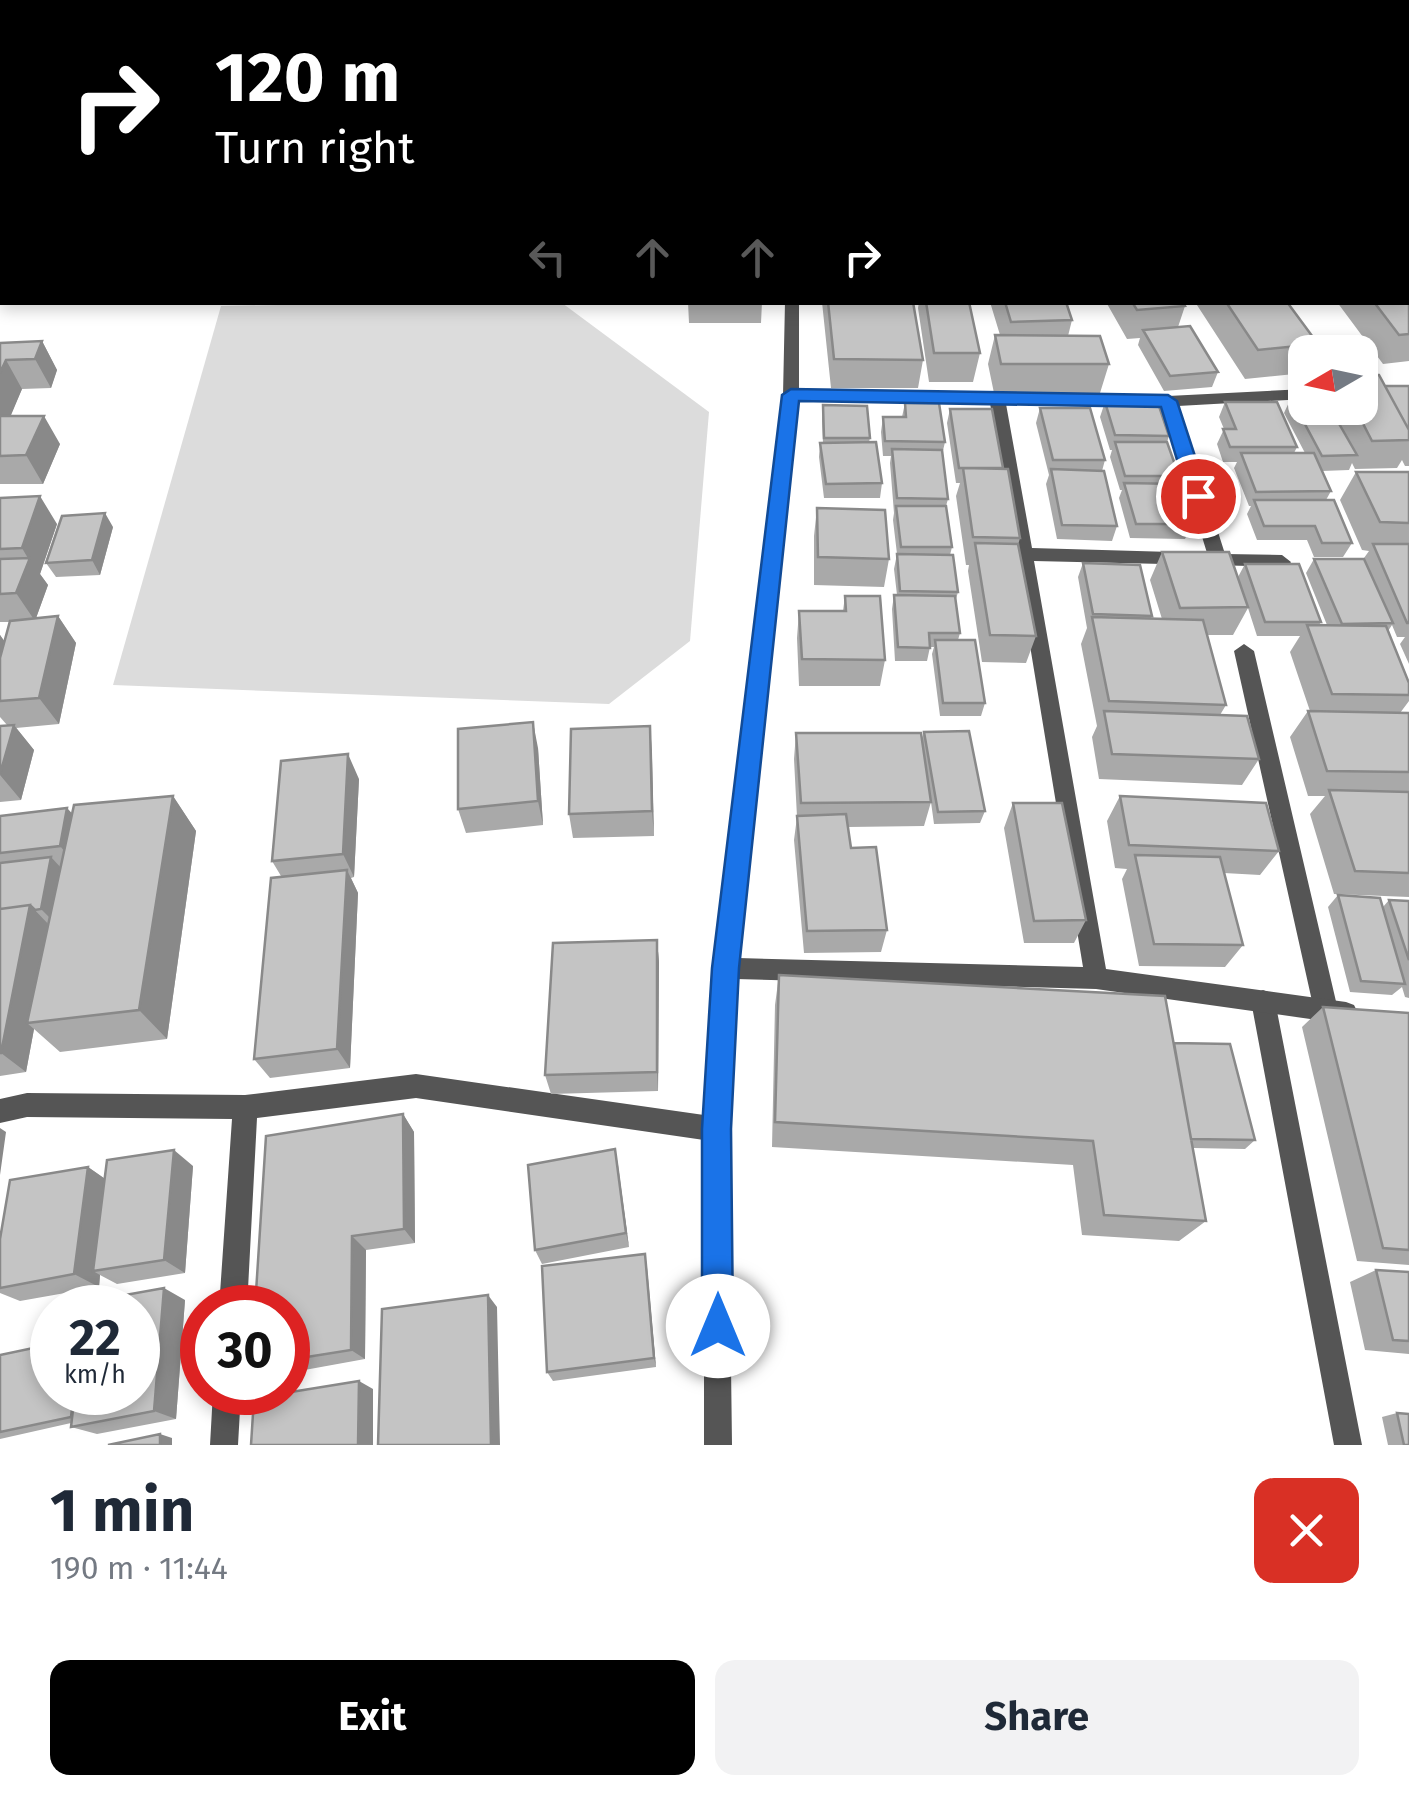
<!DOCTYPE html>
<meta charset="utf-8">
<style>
:root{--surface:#fff;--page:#f2f2f3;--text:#1f2937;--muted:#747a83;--accent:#000}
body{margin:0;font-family:"Fira Sans",sans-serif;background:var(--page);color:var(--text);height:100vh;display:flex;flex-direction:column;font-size:38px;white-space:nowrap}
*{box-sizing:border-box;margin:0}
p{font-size:32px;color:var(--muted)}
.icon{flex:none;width:55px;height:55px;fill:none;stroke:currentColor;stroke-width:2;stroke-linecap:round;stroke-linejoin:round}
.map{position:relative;height:1445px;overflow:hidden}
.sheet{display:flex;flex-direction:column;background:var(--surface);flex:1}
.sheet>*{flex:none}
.guide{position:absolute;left:0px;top:0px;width:1410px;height:305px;box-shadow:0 5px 15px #0003;background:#000;color:#fff;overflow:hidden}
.needle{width:65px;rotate:261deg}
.tools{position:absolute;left:1288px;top:335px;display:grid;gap:20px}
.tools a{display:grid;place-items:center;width:90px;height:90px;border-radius:20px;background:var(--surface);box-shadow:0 5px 15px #0003;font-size:50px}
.speed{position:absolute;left:30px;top:1285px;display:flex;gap:20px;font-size:50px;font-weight:700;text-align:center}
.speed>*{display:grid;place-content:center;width:130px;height:130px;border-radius:50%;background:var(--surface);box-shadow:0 5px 15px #0003;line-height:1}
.speed small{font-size:25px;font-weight:400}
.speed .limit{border:15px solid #d22;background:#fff;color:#111}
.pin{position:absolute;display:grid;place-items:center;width:85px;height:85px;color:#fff;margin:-42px;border:5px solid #fff;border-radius:50%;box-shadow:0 2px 10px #0007}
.me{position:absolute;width:110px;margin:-55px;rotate:0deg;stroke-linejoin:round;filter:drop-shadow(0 0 8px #0008)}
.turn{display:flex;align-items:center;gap:35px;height:210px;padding:0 50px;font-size:45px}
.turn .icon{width:130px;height:130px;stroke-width:2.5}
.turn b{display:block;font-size:70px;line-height:85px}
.lanes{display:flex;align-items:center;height:95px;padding:0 50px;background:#0003;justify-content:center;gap:50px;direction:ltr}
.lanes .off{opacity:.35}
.round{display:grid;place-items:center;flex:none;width:105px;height:105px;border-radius:20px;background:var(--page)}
.overview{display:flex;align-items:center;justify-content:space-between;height:170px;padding:0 50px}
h1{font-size:60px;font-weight:700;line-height:75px}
.cta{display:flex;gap:20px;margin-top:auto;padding:20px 50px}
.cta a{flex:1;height:115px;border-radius:20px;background:var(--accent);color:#fff;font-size:40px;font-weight:700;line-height:115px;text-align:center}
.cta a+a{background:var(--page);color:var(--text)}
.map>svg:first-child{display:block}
.green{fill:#dcdcdc}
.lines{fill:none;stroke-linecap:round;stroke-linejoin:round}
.service{fill:#555;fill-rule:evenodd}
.minor{fill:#555;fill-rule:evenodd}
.wall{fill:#a9a9a9}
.shaded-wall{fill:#898989}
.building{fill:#c4c4c4;stroke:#898989;stroke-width:2.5}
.route{fill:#1a73e8;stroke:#114b97;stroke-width:2.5}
</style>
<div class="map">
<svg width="1409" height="1445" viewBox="0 0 1409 1445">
<rect width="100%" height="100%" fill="#fff"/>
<!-- green -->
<path class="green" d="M383 303H562L709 412 690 641 609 704 113 685 221 306Z"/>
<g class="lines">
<!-- service -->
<path class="service" d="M1408 136H1409V149H1408Z
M1244 644 1254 651 1338 1010 1334 1018 1326 1021 1318 1018 1314 1010 1234 651Z
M1263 990 1271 993 1275 1001 1362 1445H1334L1251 1001 1255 993Z"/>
<!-- minor -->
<path class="minor" d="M778 0H790L791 2H780Z
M785 302H799V390L1168 396 1305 389V399L1178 406 1225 554 1282 555 1291 562 1288 567 1034 561 1106 969 1346 1002 1354 1005 1358 1013 1354 1021 1346 1024 1096 989 736 979 728 1129 732 1445H704V1140L416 1098 257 1118 247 1308H219L232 1119 27 1117 0 1123V1099L27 1093 245 1095 416 1074 704 1115 714 968 783 395ZM798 400 990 403 1083 967 738 958ZM1006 404 1162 406 1207 553 1032 548Z
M213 1392H241L238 1445H210Z"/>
</g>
<!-- wall -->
<path class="wall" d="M268 0H335L334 2H269Z
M912 0H988V2H912Z
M989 0H1016V2H990Z
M1190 0H1409V14H1408V2H1289L1288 1 1287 2H1192Z
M2 8V117H0V9Z
M1409 68V123L1408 126V72Z
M0 134H2V184H0Z
M1408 190H1409V266H1408Z
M2 193V270H0V198L1 199Z
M1409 268V361L1383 364 1337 302H1408Z
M688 302H762L761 323H689Z
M822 302H913L923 360 918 388H831Z
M919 302H969L980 353 973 382H929L918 308Z
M990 302H1066L1072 320 1068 336 1109 364 1100 393H994L988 364 995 335H1000Z
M1106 302H1183L1185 306 1178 327 1218 372 1212 387 1164 391 1138 345 1140 338 1127 339Z
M1195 302H1287L1318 344 1314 352H1305L1304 373 1245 379Z
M42 341 57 370 51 388 22 389 10 416 60 444 43 484H0V343Z
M1385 386H1409V466H1405L1402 460 1397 468 1355 469 1352 463 1349 470 1322 471 1331 491 1326 500 1352 543 1343 557H1314L1307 540H1257L1247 514 1251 506H1249L1234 468 1237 462H1223L1217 444 1224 429 1219 417 1225 402 1297 447 1294 453H1305L1284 413 1291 398 1305 408H1360Z
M1105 402 1169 436 1167 442 1179 476 1175 484 1192 524 1185 539 1130 538 1119 498 1122 490H1120L1110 457 1112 450H1110L1100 417Z
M905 403 945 442 942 455 948 499 946 506 952 547 950 555 958 592 956 599 960 633 958 640 985 703 981 716H940L932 654 934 647H930L927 661H895L892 609 894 595H897L894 569 897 554 893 520 894 513 890 463 891 456H883L881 432 883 417H902Z
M823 405 870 438 869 442 882 483 880 498H824L819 457 820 443H823L822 420Z
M1040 408 1105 460 1102 471 1117 526 1112 541 1057 539 1046 484 1049 475 1036 423Z
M950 409 1003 469 1020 538 1018 545 1036 636 1026 663 982 662 968 571 969 565H966L956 496 960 483H956L947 423Z
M1356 472H1409V664L1400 644 1405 637H1397L1392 625 1388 631 1409 683V701L1400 713H1409V897L1334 894 1310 814 1325 796H1308L1290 737 1308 711H1310L1290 652 1300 636H1257L1248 608 1233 635H1207L1226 705 1220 715 1259 759 1242 785 1099 779 1092 737 1097 726 1081 644 1087 628 1078 577 1083 563 1152 616 1151 618 1162 619 1150 580 1162 552 1238 577 1245 564 1321 622 1319 625H1327L1306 573 1314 559 1375 585 1364 558 1369 551 1362 550 1340 500Z
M0 498 57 524 40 574 48 585 36 618 58 616 76 643 59 724 16 728 34 750 21 800 0 802V726L7 725 0 717V635L4 641 10 622H0Z
M817 508 889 559 884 587 814 585V536Z
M113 527 100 575 56 577 46 563Z
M845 596 885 660 880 686H799L797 638 799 611H843Z
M650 726 654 836 573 838 569 814Z
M924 732 985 811 980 823 934 824 931 802 924 826 848 827 851 848 887 930 881 952 804 953 794 840 797 817 794 759 796 733 922 739Z
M538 748 543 825 466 833 458 809Z
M359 779 354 877 351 878 358 893 350 1068 270 1078 254 1059 281 876 272 861Z
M173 796 196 831 167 1039 60 1052 34 1029 26 1072 0 1076V816L67 808 72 814Z
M1120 796 1279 851 1260 875 1224 873 1243 945 1225 967 1139 966 1122 879 1127 869 1115 868 1107 821Z
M1013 803 1086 920 1074 943H1024L1004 828Z
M1338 895 1383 907 1389 900 1409 901V998L1405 997 1402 987 1392 995 1350 992 1328 907Z
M657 940 659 962 658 1091 551 1094 545 1075Z
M779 975 1174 1043 1255 1140 1245 1149 1193 1148 1206 1221 1179 1241 1082 1235 1073 1165 772 1147 775 1005Z
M1323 1007 1409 1013V1265L1357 1261 1302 1027Z
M403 1114 414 1132 415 1243 366 1250 365 1359 288 1373V1308Z
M615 1149 629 1247 542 1264 535 1250Z
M193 1166 185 1273 117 1284 100 1275 99 1287 20 1301 0 1293V1239L88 1167 105 1179Z
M645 1254 656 1367 553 1381 547 1372Z
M1376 1270 1409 1272V1354L1365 1350 1350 1282Z
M185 1300 176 1419 97 1434 71 1427V1423L0 1439V1355L52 1392Z
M1397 1413 1409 1445H1388L1382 1417Z"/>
<!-- shaded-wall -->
<path class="shaded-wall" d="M1301 0H1317L1316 2H1300Z
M42 341 57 370 51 388 35 359Z
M6 360 22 389 4 432 0 425V373Z
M44 416 60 444 43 484 26 455Z
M40 496 57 524 40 574 48 585 35 621 16 593 29 560 22 548Z
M105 513 113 527 100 575 92 560Z
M58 616 76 643 59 724 39 698Z
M0 635 17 659 0 685Z
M533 722 538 748 543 825 538 801Z
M14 725 34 750 21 800 0 775Z
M650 726 652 752 654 836 652 811Z
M348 754 359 779 354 877 343 854Z
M173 796 196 831 167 1039 139 1010Z
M67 808 78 820 71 859 60 846Z
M51 857 62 869 53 921 41 909Z
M347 870 358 893 350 1068 337 1049Z
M30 905 52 928 27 1023 34 1029 26 1072 1 1053Z
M657 940 659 962 658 1091 657 1072Z
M403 1114 414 1132 415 1243 404 1229Z
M0 1128 6 1132 0 1175Z
M615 1149 618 1165 629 1247 626 1233Z
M174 1150 193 1166 185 1273 164 1260Z
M88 1167 111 1183 93 1271 100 1275 99 1287 74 1274Z
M352 1236 366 1250 365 1359 351 1350Z
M645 1254 647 1267 656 1367 654 1358Z
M164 1288 185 1300 176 1419 154 1411Z
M488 1295 497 1307 500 1445H491Z
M359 1381 373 1389V1445H358Z
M160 1434 172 1438V1445H160Z"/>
<!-- building -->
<path class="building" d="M41 0H67L66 2H40Z
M422 0H466L465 2H421Z
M466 0H570V2H465Z
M816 0H886L887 2H817Z
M1094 0H1133L1134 2H1095Z
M1326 0H1360L1329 2Z
M2 8V22L0 23V9Z
M0 40H2V55H0Z
M0 59H2V77H0Z
M0 81H2V102H0Z
M0 134H2V169H0Z
M1408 190H1409V238H1408Z
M2 193V214H0V201Z
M0 214H2V242H0Z
M1408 267 1409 268V334L1399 335 1374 302H1408Z
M828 302H913L923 360 834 359Z
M926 302H969L980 353H934Z
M1005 302H1066L1072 320 1011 322Z
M1132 302H1183L1185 306 1137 310Z
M1226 302H1287L1318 344 1258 350Z
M1190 326 1218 372 1170 376 1143 330Z
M995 335 1100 336 1109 364H1001Z
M42 341 35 359 6 360 0 373V343Z
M1360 375H1379L1409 430V440L1372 441 1355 408H1360Z
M1385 386H1409V430Z
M1305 397V408H1330L1357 455 1322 456 1291 398Z
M1105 402 1158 403 1169 436 1115 435Z
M1225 402H1277L1297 447H1230L1223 429H1236Z
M905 403H939L945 442 885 441 883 417H906Z
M823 405 867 406 870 438H824Z
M1040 408H1090L1105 460H1053Z
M950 409H992L1003 468H959Z
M0 416H44L26 455 0 456Z
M876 442 882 483 826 484 820 443Z
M1115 442H1167L1179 476H1125Z
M892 449 942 450 948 499 897 498Z
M1241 453H1314L1331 491 1256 492Z
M963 468 1008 469 1020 538 973 537Z
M1051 469 1104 471 1117 526 1062 525Z
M1356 472H1409V523L1380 522Z
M1124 483 1180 484 1192 524H1136Z
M40 496 22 548 0 549V498Z
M1254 500H1334L1352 543H1322L1315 526H1264Z
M896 506H946L952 547H901Z
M817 508 885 510 889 559 818 557Z
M105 513 92 560 46 563 62 516Z
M975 543 1018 544 1036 636 990 635Z
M1373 544H1409V623H1407Z
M1162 552H1229L1248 607 1180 608Z
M897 554 953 555 958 592 900 591Z
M30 558 16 593 0 594V559Z
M1314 559H1364L1393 623 1342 624Z
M1083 563 1140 565 1152 616 1093 614Z
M1245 564H1299L1321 622H1265Z
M894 595 955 596 960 633H929L930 648 898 647Z
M845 596H880L885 660 802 659 799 611H846Z
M58 616 39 698 0 701V658L10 621Z
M1092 617 1203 620 1226 705 1109 701Z
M1307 625 1386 626 1409 683V695L1332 694Z
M935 640H975L985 703H943Z
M1104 711 1247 716 1259 759 1112 754Z
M1308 711 1409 713V772L1327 771Z
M533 722 538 801 458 809V729Z
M14 725 0 774V726Z
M650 726 652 811 569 814 571 729Z
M969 731 985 811 938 812 924 732Z
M796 733H921L931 802 801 803Z
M348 754 343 854 272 861 281 761Z
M1329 790 1409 792V873L1355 871Z
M173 796 139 1010 27 1023 74 805Z
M1120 796 1266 803 1279 851 1129 845Z
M1013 803H1062L1086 920 1034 921Z
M67 808 60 846 0 853V816Z
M846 814 851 848 876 847 887 930 807 931 797 816Z
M1135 855 1220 857 1243 945 1154 944Z
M51 857 41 909 35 910 30 905 0 909V863Z
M347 870 337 1049 254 1059 271 878Z
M1338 895 1380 898 1405 984 1361 981Z
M1389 900 1409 901V960Z
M30 905 1 1053H0V909Z
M657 940V1072L545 1075 553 943Z
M779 975 1165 996 1206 1221 1104 1215 1093 1141 775 1122Z
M1323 1007 1409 1013V1250L1383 1248Z
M1174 1043 1230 1044 1255 1140 1191 1139Z
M403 1114 404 1229 352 1236 351 1350 288 1360V1308H255L266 1136Z
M615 1149 626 1233 535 1250 528 1165Z
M174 1150 164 1260 93 1271 107 1160Z
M88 1167 74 1274 0 1288V1239L10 1180Z
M645 1254 654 1358 547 1372 542 1266Z
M1376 1270 1409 1272V1341L1393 1340Z
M164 1288 154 1411 71 1427 75 1392H138V1308H85L86 1302Z
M488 1295 491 1445H378L382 1309Z
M52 1344V1392H74L71 1417 0 1432V1355Z
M359 1381 358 1445H251L254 1398Z
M1397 1413 1409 1414V1445H1404Z
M160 1434V1445H108Z"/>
<!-- route -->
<path class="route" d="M791 389 1168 395 1177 401 1208 496 1198 503 1188 496 1161 407 799 401 739 968 731 1129 733 1326 728 1337 718 1342 707 1337 702 1326V1129L712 968 782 395Z"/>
</svg>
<div class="tools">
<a><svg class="needle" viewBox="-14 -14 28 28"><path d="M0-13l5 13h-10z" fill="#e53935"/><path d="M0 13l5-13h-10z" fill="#747a83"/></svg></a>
</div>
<div class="speed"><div>22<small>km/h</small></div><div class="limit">30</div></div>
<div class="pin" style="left:1198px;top:496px;background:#d93025"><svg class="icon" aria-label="arrive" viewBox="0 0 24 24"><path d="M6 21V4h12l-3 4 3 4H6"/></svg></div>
<svg class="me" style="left:718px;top:1326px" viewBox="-20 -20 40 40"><circle r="19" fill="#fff"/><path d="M0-13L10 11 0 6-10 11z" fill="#1a73e8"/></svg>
<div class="guide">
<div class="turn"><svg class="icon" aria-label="right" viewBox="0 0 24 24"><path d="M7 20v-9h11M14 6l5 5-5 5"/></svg><div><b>120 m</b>Turn right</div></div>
<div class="lanes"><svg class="icon off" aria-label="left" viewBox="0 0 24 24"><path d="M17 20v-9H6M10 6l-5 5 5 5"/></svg><svg class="icon off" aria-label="ahead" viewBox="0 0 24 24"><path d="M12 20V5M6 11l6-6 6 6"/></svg><svg class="icon off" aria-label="ahead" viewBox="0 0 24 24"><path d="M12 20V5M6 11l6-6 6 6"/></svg><svg class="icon" aria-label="right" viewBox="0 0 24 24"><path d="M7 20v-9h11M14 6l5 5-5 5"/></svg></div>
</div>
</div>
<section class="sheet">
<div class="overview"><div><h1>1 min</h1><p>190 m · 11:44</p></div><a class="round" style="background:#d93025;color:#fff"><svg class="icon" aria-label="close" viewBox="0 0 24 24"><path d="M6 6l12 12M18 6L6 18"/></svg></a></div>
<div class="cta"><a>Exit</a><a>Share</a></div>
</section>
